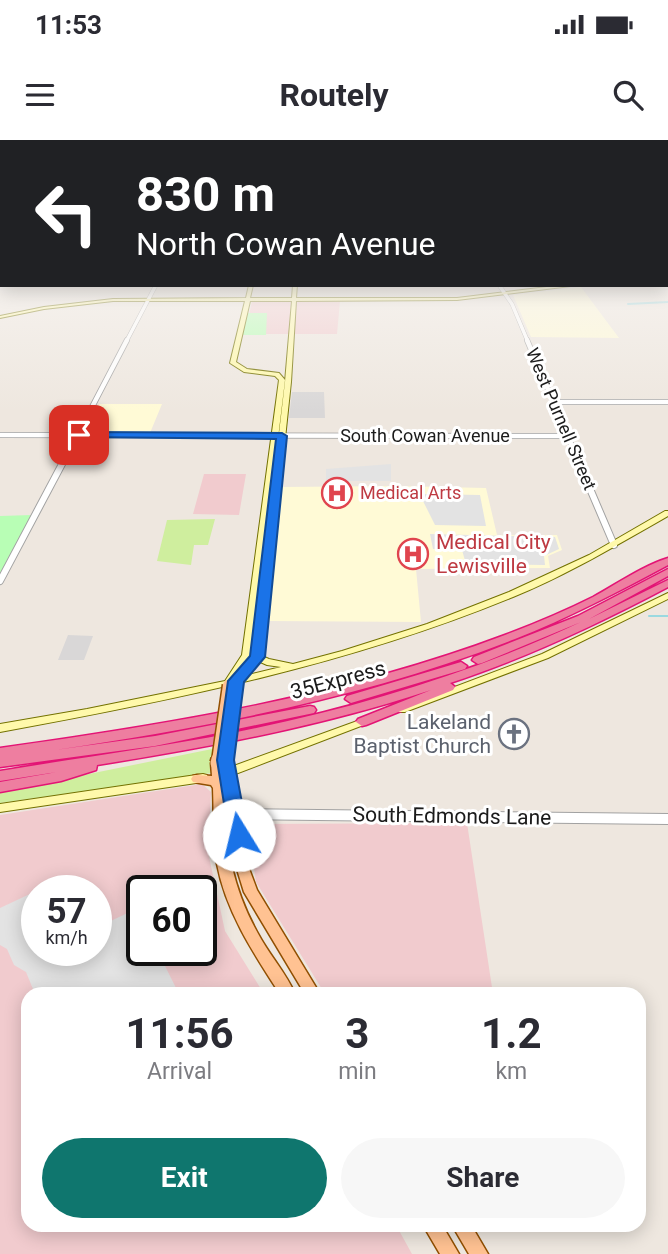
<!DOCTYPE html>
<style>
:root{--surface:#fff;--page:#f7f7f7;--text:#2b2b33;--muted:#7c7c81;--accent:#0f766e}
body{margin:0;font-family:Roboto,sans-serif;background:var(--page);color:var(--text);height:100vh;display:flex;flex-direction:column;font-size:26px;white-space:nowrap}
*{box-sizing:border-box;margin:0}
p{font-size:23px;color:var(--muted)}
.icon{flex:none;width:38px;height:38px;fill:none;stroke:currentColor;stroke-width:2;stroke-linecap:round;stroke-linejoin:round}
.map{position:relative;flex:1;overflow:hidden}
.sheet{position:absolute;left:21px;top:847px;width:625px;height:245px;display:flex;flex-direction:column;background:var(--surface);border-radius:21px;box-shadow:0 4px 18px #0003}
.sheet>*{flex:none}
.banner{position:absolute;left:0px;top:0px;width:668px;height:147px;box-shadow:0 4px 18px #0003;background:#202124;color:#fff;overflow:hidden}
.speed{position:absolute;left:21px;top:735px;display:flex;gap:14px;font-size:35px;font-weight:700;text-align:center}
.speed>*{display:grid;place-content:center;width:91px;height:91px;border-radius:50%;background:var(--surface);box-shadow:0 4px 18px #0003;line-height:1}
.speed small{font-size:18px;font-weight:400}
.speed .limit{border:4px solid #111;border-radius:10px;background:#fff;color:#111}
.pin{position:absolute;display:grid;place-items:center;width:60px;height:60px;color:#fff;margin:-30px;border-radius:14px;box-shadow:0 4px 10px #0006}
.me{position:absolute;width:77px;margin:-38px;rotate:351deg;stroke-linejoin:round;filter:drop-shadow(0 0 5px #0008)}
.turn{display:flex;align-items:center;gap:24px;height:147px;padding:0 21px;font-size:32px}
.turn .icon{width:91px;height:91px;stroke-width:2.5}
.turn b{display:block;font-size:49px;line-height:60px}
.eta{display:flex;justify-content:space-evenly;align-items:center;height:119px;text-align:center}
.eta b{font-size:42px;font-weight:700;line-height:49px}
.button{display:flex;gap:14px;margin-top:auto;padding:14px 21px}
.button a{flex:1;height:80px;border-radius:42px;background:var(--accent);color:#fff;font-size:28px;font-weight:700;line-height:80px;text-align:center}
.button a+a{background:var(--page);color:var(--text)}
.status{display:flex;justify-content:space-between;align-items:center;height:49px;padding:0 35px;background:var(--surface);direction:ltr}
.status svg{height:19px;fill:currentColor}
header{display:flex;justify-content:space-between;align-items:center;height:91px;padding:0 21px;background:var(--surface);font-size:32px;font-weight:700}
.map>svg:first-child{display:block}
.residential{fill:#d9d7d7}
.commercial{fill:#f1cbce;fill-rule:evenodd}
.education{fill:#fffad6}
.grass{fill:#cfee9e}
.park{fill:#b8feb5}
.parking{fill:#e3e3e3}
.lines{fill:none;stroke-linecap:round;stroke-linejoin:round}
.stream{stroke:#9ad9e0;stroke-width:2}
.tertiary-far3-casing{stroke:#a2a2a2;stroke-width:4.5}
.tertiary-far2-casing{stroke:#a2a2a2;stroke-width:6}
.tertiary-far1-casing{stroke:#a2a2a2;stroke-width:8}
.tertiary-casing{stroke:#a2a2a2;stroke-width:12}
.secondary-casing{stroke:#737100;stroke-width:2}
.primary-casing{stroke:#914f00;stroke-width:3}
.motorway-casing{stroke:#e31475;stroke-width:3}
.tertiary-far3{stroke:#fff;stroke-width:3.5}
.tertiary-far2{stroke:#fff;stroke-width:4.5}
.tertiary-far1{stroke:#fff;stroke-width:6}
.tertiary{stroke:#fff;stroke-width:10}
.secondary{fill:#fff9ab;fill-rule:evenodd}
.primary{fill:#ffc292;fill-rule:evenodd}
.motorway{fill:#ee7ea0;fill-rule:evenodd}
.primary-bridge-far1-casing{stroke:#914f00;stroke-width:13;stroke-linecap:butt}
.primary-bridge-casing{stroke:#914f00;stroke-width:16;stroke-linecap:butt}
.primary-bridge-far1{stroke:#ffc292;stroke-width:10}
.primary-bridge{stroke:#ffc292;stroke-width:13}
.route{fill:#1a73e8;stroke:#114b97;stroke-width:2}
.labels{text-anchor:middle;stroke-width:6;stroke-linejoin:round;paint-order:stroke}
.far-street-label{font-size:18px;fill:#1b1b1b;stroke:#fff}
.far-health-label{font-size:18px;fill:#be3a42;stroke:#fff;text-anchor:start}
.health-label{font-size:21px;fill:#be3a42;stroke:#fff;text-anchor:start}
.street-label{font-size:21px;fill:#1b1b1b;stroke:#fff}
.worship-label{font-size:21px;fill:#5b616d;stroke:#fff;text-anchor:end}
</style>
<div class="status"><b>11:53</b><svg viewBox="0 0 49 12"><path d="M0 12V9h3v3zM5 12V6h3v6zM10 12V3h3v9zM15 12V0h3v12zM26 1h20v11H26zM47 4h2v5h-2z"/></svg></div>
<header><svg class="icon" aria-label="menu" viewBox="0 0 24 24"><path d="M4 6h16M4 12h16M4 18h16"/></svg>Routely<svg class="icon" aria-label="search" viewBox="0 0 24 24"><circle cx="10" cy="10" r="6"/><path d="M15 15l6 6"/></svg></header>
<div class="map">
<svg width="668" height="1114" viewBox="0 0 668 1114">
<rect width="100%" height="100%" fill="#eee7df"/>
<!-- residential -->
<path class="residential" d="M292 252H324L325 278H289Z
M68 495 93 496 84 520H58Z"/>
<!-- commercial -->
<path class="commercial" d="M252 161H340L337 194H245Z
M204 334H246L239 375 193 374Z
M202 644 211 652 208 712 225 791 264 854H28V1085H396L412 1114H0V675ZM37 751H96V810H37ZM142 751H201V810H142Z
M467 683 493 854H325L256 742 248 687 251 684Z"/>
<!-- education -->
<path class="education" d="M581 147 619 198 531 197 513 155Z
M99 264H162L150 293H85Z
M397 346 486 348 497 395H557L562 410 548 416 550 428 416 429 421 482 268 481 282 347Z"/>
<!-- grass -->
<path class="grass" d="M215 379 208 405H194L191 425 157 421 167 380Z
M217 608 226 631 0 663V652Z"/>
<!-- park -->
<path class="park" d="M245 173H267L266 195H240Z
M32 375 0 436V376Z"/>
<!-- parking -->
<path class="parking" d="M391 324V341H326V329Z
M425 354 480 355 486 386 435 385 421 357Z
M430 394 555 397 559 409 544 416 545 425 466 424 462 410 433 409Z
M32 753 37 757V810H96V788L136 769 142 780V810H157L179 854H35L26 832 14 825 7 809 0 805V768Z"/>
<g class="lines">
<!-- stream -->
<path class="stream" d="M628 164 668 162
M649 476H668"/>
<!-- tertiary-far3 casing -->
<g class="tertiary-far3-casing">
<path id="tertiary-far3" d="M499 145 512 164 528 202
M126 202 156 145"/>
</g>
<!-- tertiary-far2 casing -->
<g class="tertiary-far2-casing">
<path id="tertiary-far2" d="M527 200 574 311
M553 262H668
M0 295 567 296
M69 311 127 200"/>
</g>
<!-- tertiary-far1 casing -->
<g class="tertiary-far1-casing">
<path id="tertiary-far1" d="M573 309 614 405
M0 441 70 309"/>
</g>
<!-- tertiary casing -->
<g class="tertiary-casing">
<path id="tertiary" d="M236 674 668 679"/>
</g>
<!-- secondary casing -->
<g class="secondary-casing">
<path id="secondary" d="M667 142H668V144H667Z
M249 145H253L250 158H292L293 145H297L296 158H457L563 145H579L457 160 296 161 291 242 262 516 269 519 293 524 342 511 427 484 509 452 589 415 665 371H668V376C617 405 567 435 513 457 348 525 175 560 0 592V584L87 569 225 541 242 515 279 240 275 236 244 232 230 223 245 161H113L44 169 0 178V176L44 167 113 159 246 158ZM250 161H292L285 242 253 516 245 524 252 515 285 240 279 233 247 229 236 222ZM258 521 267 525 281 527 236 538 239 534 243 536 246 535Z
M668 453V459L548 518 405 572H399L397 570 399 568 542 514Z
M371 576 376 579 374 581 225 638H217L216 635 217 632Z
M203 634 207 635 208 638 207 641 203 642 0 672V664Z"/>
</g>
<!-- primary casing -->
<g class="primary-casing">
<path id="primary" d="M225 616 229 617 231 620 242 674 248 726 257 750 320 854H305L244 752 236 726 230 674 225 650C224 705 233 751 261 799 272 818 287 835 295 854H280C254 814 226 772 217 724 213 699 214 673 213 648L211 645 193 642 191 639 193 636 197 635 212 636 211 623 213 620H220Z
M423 1085H442L459 1114H440Z
M452 1085H471L488 1114H469Z"/>
</g>
<!-- motorway casing -->
<g class="motorway-casing">
<path id="motorway" d="M668 418V425C618 452 568 478 515 499 368 557 210 587 55 610L155 596 310 566 314 567 316 570 314 573 155 606 0 627V608C171 584 343 556 505 495 534 484 565 471 593 457 617 444 642 426 668 418Z
M668 429V436L589 479 668 440V447C598 484 526 518 450 543L455 547 453 550 366 585 362 586 356 582 358 579 431 550C322 586 210 607 97 625L96 630 61 641 0 652V642L57 632 0 641V631C77 618 155 608 232 593 352 569 470 534 581 482L482 523 478 524 472 520 474 517 578 476Z
M461 522 467 526 465 529 351 563 345 559 347 556Z"/>
</g>
<!-- tertiary-far3 -->
<use href="#tertiary-far3" class="tertiary-far3"/>
<!-- tertiary-far2 -->
<use href="#tertiary-far2" class="tertiary-far2"/>
<!-- tertiary-far1 -->
<use href="#tertiary-far1" class="tertiary-far1"/>
<!-- tertiary -->
<use href="#tertiary" class="tertiary"/>
<!-- secondary -->
<use href="#secondary" class="secondary"/>
<!-- primary -->
<use href="#primary" class="primary"/>
<!-- motorway -->
<use href="#motorway" class="motorway"/>
<!-- primary-bridge-far1 casing -->
<g class="primary-bridge-far1-casing">
<path id="primary-bridge-far1" d="M225 620 232 571
M217 621 228 545"/>
</g>
<!-- primary-bridge casing -->
<g class="primary-bridge-casing">
<path id="primary-bridge" d="M217 623 218 619"/>
</g>
<!-- primary-bridge-far1 -->
<use href="#primary-bridge-far1" class="primary-bridge-far1"/>
<!-- primary-bridge -->
<use href="#primary-bridge" class="primary-bridge"/>
</g>
<!-- sky -->
<linearGradient id="sky" x2="0" y2="1"><stop stop-color="#89c3e5"/><stop offset="0.42" stop-color="#f7f4f1"/><stop offset="1" stop-color="#f7f4f1" stop-opacity="0"/></linearGradient>
<rect width="668" height="271" fill="url(#sky)"/>
<!-- route -->
<path class="route" d="M79 292 282 293 287 296 265 517 244 542 234 620 248 695 245 700H232L229 695 217 620 228 541 250 516 276 299 76 297V293Z"/>
<!-- icons -->
<defs>
<g id="hospital-ring" transform="scale(1.575)"><circle r="9.5" fill="#fff" stroke="#e0444e" stroke-width="1.5"/><path d="M-5-5h3v3.5h4V-5h3V5h-3V1.5h-4V5h-3Z" fill="#e0444e"/></g>
<g id="church-ring" transform="scale(1.575)"><circle r="9.5" fill="#fff" stroke="#6b7280" stroke-width="1.5"/><path d="M-1.2-6h2.4v3.5h3.3v2.4h-3.3V6h-2.4V-.1h-3.3v-2.4h3.3Z" fill="#6b7280"/></g>
</defs>
<g fill-rule="evenodd">
<use href="#hospital-ring" x="337" y="353"/>
<use href="#hospital-ring" x="413" y="414"/>
<use href="#church-ring" x="514" y="594"/>
</g>
<g class="labels">
<!-- far-street labels -->
<g class="far-street-label">
<text transform="translate(561 279) rotate(67)" y="6">West Purnell Street</text>
<text x="425" y="302">South Cowan Avenue</text>
</g>
<!-- far-health labels -->
<g class="far-health-label">
<text x="360" y="359">Medical Arts</text>
</g>
<!-- health labels -->
<g class="health-label">
<text x="436" y="409">Medical City<tspan x="436" dy="24">Lewisville</tspan></text>
</g>
<!-- street labels -->
<g class="street-label">
<text transform="translate(338 540) rotate(-15)" y="7">35Express</text>
<text transform="translate(452 676) rotate(1)" y="7">South Edmonds Lane</text>
</g>
<!-- worship labels -->
<g class="worship-label">
<text x="491" y="589">Lakeland<tspan x="491" dy="24">Baptist Church</tspan></text>
</g>
</g>
</svg>
<div class="speed"><div>57<small>km/h</small></div><div class="limit">60</div></div>
<div class="pin" style="left:79px;top:295px;background:#d93025"><svg class="icon" aria-label="arrive" viewBox="0 0 24 24"><path d="M6 21V4h12l-3 4 3 4H6"/></svg></div>
<svg class="me" style="left:239px;top:695px" viewBox="-20 -20 40 40"><circle r="19" fill="#fff"/><path d="M0-13L10 11 0 6-10 11z" fill="#1a73e8"/></svg>
<div class="banner">
<div class="turn"><svg class="icon" aria-label="left" viewBox="0 0 24 24"><path d="M17 20v-9H6M10 6l-5 5 5 5"/></svg><div><b>830 m</b>North Cowan Avenue</div></div>
</div>
<section class="sheet">
<div class="eta">
<div><b>11:56</b><p>Arrival</p></div>
<div><b>3</b><p>min</p></div>
<div><b>1.2</b><p>km</p></div>
</div>
<div class="button"><a>Exit</a><a>Share</a></div>
</section>
</div>
